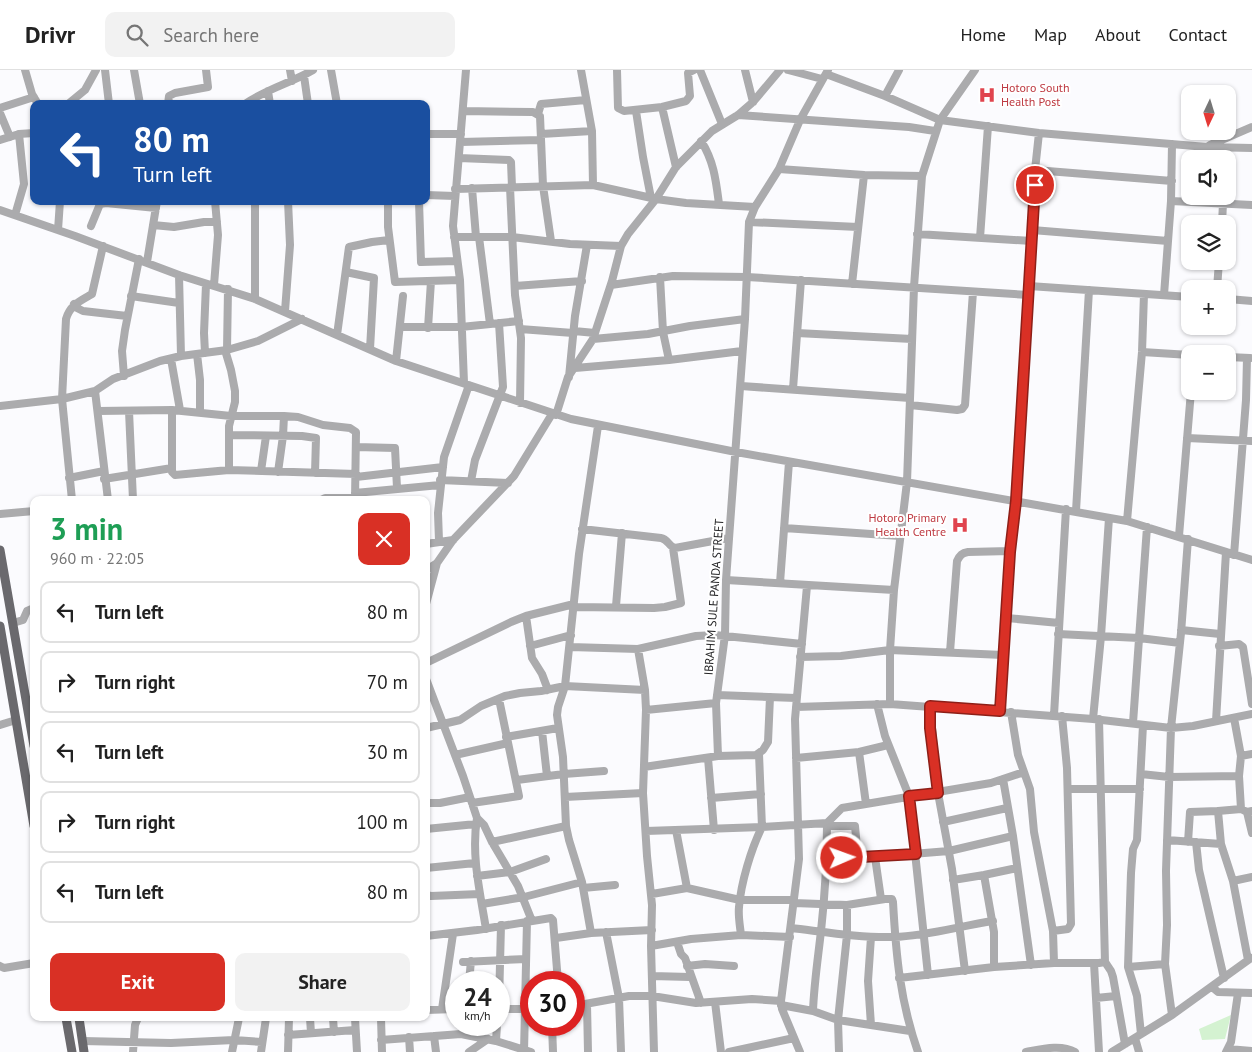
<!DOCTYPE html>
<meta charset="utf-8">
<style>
:root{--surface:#fff;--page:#f2f2f2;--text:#222;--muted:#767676;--line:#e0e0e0;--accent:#d93025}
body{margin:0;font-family:"PT Sans",sans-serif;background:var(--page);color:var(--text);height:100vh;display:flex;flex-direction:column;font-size:19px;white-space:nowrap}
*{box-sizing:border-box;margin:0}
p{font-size:16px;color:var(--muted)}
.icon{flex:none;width:28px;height:28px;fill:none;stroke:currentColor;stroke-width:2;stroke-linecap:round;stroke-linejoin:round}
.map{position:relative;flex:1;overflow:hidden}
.panel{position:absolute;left:30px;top:426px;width:400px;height:525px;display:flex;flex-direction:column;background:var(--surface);border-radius:10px;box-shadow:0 1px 4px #0004}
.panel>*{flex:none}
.banner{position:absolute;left:30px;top:30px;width:400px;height:105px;border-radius:10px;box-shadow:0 1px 4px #0004;background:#1a4fa0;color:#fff;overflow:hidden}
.needle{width:32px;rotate:184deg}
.buttons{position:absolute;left:1181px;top:15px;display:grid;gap:10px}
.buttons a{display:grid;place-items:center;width:55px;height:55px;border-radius:10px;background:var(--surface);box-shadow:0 1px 4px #0004;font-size:25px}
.speed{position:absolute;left:445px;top:901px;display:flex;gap:10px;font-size:25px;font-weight:700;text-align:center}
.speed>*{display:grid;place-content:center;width:65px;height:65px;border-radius:50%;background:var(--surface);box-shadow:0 1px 4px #0004;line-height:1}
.speed small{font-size:12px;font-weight:400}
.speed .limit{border:8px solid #d22;background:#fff;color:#111}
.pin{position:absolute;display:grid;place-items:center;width:42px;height:42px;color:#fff;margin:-21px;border:2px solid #fff;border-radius:50%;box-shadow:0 1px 5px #0007}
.me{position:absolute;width:55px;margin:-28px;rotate:88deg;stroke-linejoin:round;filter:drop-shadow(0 0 4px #0008)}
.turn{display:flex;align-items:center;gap:18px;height:105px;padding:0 20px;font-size:22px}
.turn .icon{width:65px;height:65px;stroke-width:2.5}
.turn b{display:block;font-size:35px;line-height:42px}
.round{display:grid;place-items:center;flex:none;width:52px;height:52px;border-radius:10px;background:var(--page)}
.head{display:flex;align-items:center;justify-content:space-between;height:85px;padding:0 20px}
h1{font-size:30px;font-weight:600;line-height:38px;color:#1e9e55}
.primary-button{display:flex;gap:10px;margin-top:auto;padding:10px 20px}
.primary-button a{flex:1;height:58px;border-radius:10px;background:var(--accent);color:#fff;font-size:20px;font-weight:600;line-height:58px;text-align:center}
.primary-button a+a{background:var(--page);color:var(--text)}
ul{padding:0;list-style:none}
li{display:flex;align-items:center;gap:15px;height:62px;margin:0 10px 8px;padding:0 10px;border:2px solid var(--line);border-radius:10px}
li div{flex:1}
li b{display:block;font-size:19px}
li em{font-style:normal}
header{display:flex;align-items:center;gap:30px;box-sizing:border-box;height:70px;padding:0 25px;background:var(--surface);border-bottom:1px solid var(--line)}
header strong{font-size:24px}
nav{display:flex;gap:28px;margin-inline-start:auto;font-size:18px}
.search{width:350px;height:45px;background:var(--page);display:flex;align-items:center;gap:12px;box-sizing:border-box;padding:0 18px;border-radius:10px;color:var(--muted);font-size:19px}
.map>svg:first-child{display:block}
.green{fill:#d4f2d1}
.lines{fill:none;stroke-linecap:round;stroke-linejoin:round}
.minor{stroke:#ababad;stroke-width:8}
.major{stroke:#6a696d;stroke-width:9}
.route-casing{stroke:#8d1f18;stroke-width:12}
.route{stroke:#d93025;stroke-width:9}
.labels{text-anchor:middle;stroke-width:4;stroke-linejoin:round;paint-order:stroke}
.health-label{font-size:12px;fill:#be3a42;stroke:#fff;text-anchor:start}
.street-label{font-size:12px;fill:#232325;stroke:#fff}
</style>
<header>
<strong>Drivr</strong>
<div class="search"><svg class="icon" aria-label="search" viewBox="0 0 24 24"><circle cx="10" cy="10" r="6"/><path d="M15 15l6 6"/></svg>Search here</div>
<nav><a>Home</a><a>Map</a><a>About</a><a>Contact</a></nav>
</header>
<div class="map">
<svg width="1252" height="982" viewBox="0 0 1252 982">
<rect width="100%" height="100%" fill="#fbfbfe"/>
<!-- green -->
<path class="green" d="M1231 945 1225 969 1202 970 1199 959Z"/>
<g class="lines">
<!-- minor -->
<path class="minor" d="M25 0 32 24 38 34
M105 0 109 34
M134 0 140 34
M290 0 292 11
M331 0 337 34
M581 0 592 61 593 115
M617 0 618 38 624 41 662 37 686 31 690 26 688 3 694 0
M700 0 722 54
M745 0 753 32
M788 0 822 9
M826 4 885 26 940 50 1039 63 1207 77 1252 78
M304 6 308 34
M268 21 270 34
M885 26 899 0
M68 34 85 20 96 0
M168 34 169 26 175 23 208 17 206 0
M245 34C266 19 291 13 313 0
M662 37 676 97
M0 38 34 27
M463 41 533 42 540 46 543 116 551 171
M636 41 643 87 651 128
M0 43 10 67
M538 44 541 34 586 30
M738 45 909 57 935 61
M426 64H461
M541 64 592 61
M0 70 19 64 34 63
M701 71C714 91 716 111 719 134
M461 72 541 70
M1210 75 1252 57
M459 88 509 90 511 92 512 117
M779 99 864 105 922 106
M1035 100 1172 111
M510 117 515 225 521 268 520 333
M472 118 476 167
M455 119 593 115 656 129 686 133 755 137
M426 125 455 126
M255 131V229
M388 131V157L395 212 460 210
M419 131 421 192 457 191
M1171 131 1252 135
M0 140 75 166 179 205 255 229 396 291 571 349 736 382 1127 451 1252 490
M15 145 24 114 19 64
M749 152 858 157
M1222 154 1223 133
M153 155 174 157 204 152H217
M91 156 100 134 106 133 156 138
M58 160 60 131
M1032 160 1168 171
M917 164 1032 171
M454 167H512L570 174 621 176
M479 167 490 254
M980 168 988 56
M147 192 157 131
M346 202 374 208 370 279
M179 205 181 286
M660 207 663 262 669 290
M852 214 864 105
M214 215 218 165 215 131
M611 215 673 206 747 207 1029 225
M515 216 582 211
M1029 216 1190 227
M1217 219 1219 191
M1164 225 1171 131 1172 74
M131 226 179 233
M1228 229 1252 231
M74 234 77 238 83 241 127 246
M285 241 290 175 288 131
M400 257H461L519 251
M428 258 431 211
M520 259 573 263
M574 261 595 263
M797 263 912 269
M337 265 349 177 372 172 389 170
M593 269 648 264 690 256 745 249
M225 280 231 300 235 321V332L229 356V400
M227 280 228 219
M1142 282 1190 285
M205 283 204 263 206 214
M197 284 200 310V342
M1228 287 1250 288
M171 289 180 340
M396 291 403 226
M575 298 669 290 742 281
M124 306 122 281 125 260 139 189
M569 307 575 246 587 175
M464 313 460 210 453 156 466 0
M741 316 910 328
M793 319 801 210
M95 321 108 430
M910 335 957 340 962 339 965 335 973 222
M0 336 62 329 95 321 113 309 160 291 181 286 227 280 258 271 302 249
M172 340V402L175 405 229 400 356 404
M98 341 172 340 231 346H284L298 347 323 355 350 358 356 362 355 430
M129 341 133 430
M556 345 568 307 593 269 612 211 621 176 628 164 656 129 676 97 712 61 738 45 753 32 780 0
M229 365 302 366 316 368 315 403
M1187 368 1252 371
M356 377 395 378 397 418
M261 401 266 366
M278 402 283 366 284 346
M356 407 443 397
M69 408 104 401
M104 409 172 398
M440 410 508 413
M471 411 475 390 503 317 499 253
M355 423 440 415
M72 430 62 329 66 249C70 235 80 231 92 224L103 176
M321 430 325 428H355
M1076 441 1089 220
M0 444 34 441
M1127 451 1142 282 1144 224
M784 458 900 466
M582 459 661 468C668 469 669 477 675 478L729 468
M1179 466 1191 321
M439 471 438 443 444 387 469 315
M426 474 453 470
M1234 485 1246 330 1247 288
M426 500 437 493 453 470 514 406 552 344
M726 510 894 520
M780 513 789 392
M426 534 437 493
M616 536 622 463
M574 537 654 538 665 537 681 533 673 478
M526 546 532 588 542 604 548 620
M1007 548 1059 553
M13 553 23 550 27 541 34 538
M1181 560 1220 564
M1058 564 1139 568 1180 573
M530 576 571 565
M1219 576 1239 574 1243 577 1252 634
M570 577 638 579 696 566 715 565 802 574
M638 579 645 620 646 640 643 723 647 786 652 835 651 876 654 982
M950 582 957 491C960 485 962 483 968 482L1010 481
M800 587 841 586 890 580 1003 585
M426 593 511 552 526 546 574 534
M426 609 463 706 477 748 484 755 492 772 518 816 532 851
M717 625 796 628
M877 634 885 666 909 726 928 905
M890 634V580L894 520 907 412 914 217 922 106 940 50 975 0
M930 636 938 723 952 799 965 901
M796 637 890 634 1093 649 1171 658 1193 656 1252 644
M646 640 716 633
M1000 641 1010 481 1016 431 1035 100 1039 63
M1011 642 1018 685 1030 719 1034 762 1053 861 1054 893
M1054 645 1066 439
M1234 648 1241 686 1239 706 1241 739
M1093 649 1101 566 1109 448
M1099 649 1105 892 1111 901 1113 907 1125 974
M1216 651 1226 482
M1133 653 1147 457
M0 655 16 650
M426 658 460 650 481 636 505 626 520 623 541 621 565 616 645 620
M542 661 547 706
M506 667 558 658
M859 682 866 734
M455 685 508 673
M718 686 716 633 725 565 726 510 745 249 749 152 755 137 779 99 800 50 828 0
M1241 686 1252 684
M708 688 714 760
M796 688 859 682 888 675
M644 697 718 686 756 685 763 680 768 672 770 627
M1141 704 1169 707 1239 706
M1003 709 1013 766 1031 895
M517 710 564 704 604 701
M1068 719H1140
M565 727 643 723
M711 728 761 724
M426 733H440L470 727
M472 733 519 726 499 629
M1218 741 1241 739 1247 742 1252 741
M1247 742 1252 763
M477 748C471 785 480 822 486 859
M943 752 1007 738
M827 756H855L858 788
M426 759 476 754
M676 760 687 818
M646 761 762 757 759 684
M1167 770 1221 774
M492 772 566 756
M1188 772 1190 742 1218 741 1221 774 1233 811 1248 890
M1196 772 1199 800 1224 908
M875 787 881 829
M827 788 875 787 949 781 1013 766
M426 798 475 793
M984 805 994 862V897
M477 806 510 802 546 789
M953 810 984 805 1017 798
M1233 811 1252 807
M583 818 615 815
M652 824 687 818 740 830H794
M426 825 431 826 480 824
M794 833 847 835 885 829H892L893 832C896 885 900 931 918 982
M482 834 524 827 582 812
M791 858C825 862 860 868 894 867 927 866 960 856 993 851
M1053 861 1068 859 1071 854 1067 698 1062 646
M606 862 619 928 621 982
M591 863 582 812 569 770 566 756 563 687 557 645 558 637 565 616 579 484 598 356
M741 865 790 867
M426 866 477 860 551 848 553 850 558 912
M871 867 868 911 871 955
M556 868 591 863 652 860
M677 872 681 884 685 888 701 933
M651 876 691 869 741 865C740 856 738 846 739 837 741 813 751 779 762 757L827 753 842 738 991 713 1024 702
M463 892 526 889
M1094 893 1099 982
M0 896 4 898 34 893
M687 896 705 894 734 896
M1128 897 1165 894
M652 906 690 907
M899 908 994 897 1054 893H1099L1105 892
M469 912 471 891
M1212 917 1218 922 1252 923
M1096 928 1116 926
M715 932 721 982
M499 933 501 855
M587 934 588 982
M781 935 813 941 838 950 910 961
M574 936 629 926H652L696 933 752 929 781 931
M442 939 453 864
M499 939H531
M426 940 456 939
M813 941C814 914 818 888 821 861 825 825 827 789 827 753
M1172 945 1165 894 1167 855 1166 801 1171 658 1181 563 1188 469
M310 948 311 963
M333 948 334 962
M355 948 357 982
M381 948 382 982
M552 955 553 982
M1141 964 1137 926 1128 897 1131 803 1133 779 1137 770 1143 655
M288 965 355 960
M434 966 436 982
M409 967 410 982
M1135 968 1139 982
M381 970 461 964 496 971 531 982
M83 971 171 973 234 970 262 972
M496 971 497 955
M1228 979 1252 981
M133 982 135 955 138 948
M232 982 239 948
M261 982 266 948
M288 982 289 948
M469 982 488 969
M524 982 527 851
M729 982 794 968
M800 982 782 939 781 931 799 789 795 649 807 516
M839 982 838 950 847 865V835
M1026 982C1042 979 1061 974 1075 982
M1112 982 1172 945 1251 888
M1226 982 1231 972 1238 923"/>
<!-- major -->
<path class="major" d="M0 480 34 676
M0 556 34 756
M66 948 72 982
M79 948 84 982"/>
</g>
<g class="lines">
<!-- route casing -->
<g class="route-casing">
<path id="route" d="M842 788 916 784 909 726 938 723 930 658V636L1000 641 1010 482 1016 431 1035 115"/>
</g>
<!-- route -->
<use href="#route" class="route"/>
</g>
<!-- icons -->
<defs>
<g id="hospital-bare" transform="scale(1.35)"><path d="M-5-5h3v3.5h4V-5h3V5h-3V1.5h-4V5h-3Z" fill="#e0444e" stroke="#fff" stroke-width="2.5" paint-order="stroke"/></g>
</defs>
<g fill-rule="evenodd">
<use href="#hospital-bare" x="987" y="25"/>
<use href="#hospital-bare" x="960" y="455"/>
</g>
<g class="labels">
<!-- health labels -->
<g class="health-label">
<text x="1001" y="22">Hotoro South<tspan x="1001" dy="14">Health Post</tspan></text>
<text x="946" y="452" text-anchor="end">Hotoro Primary<tspan x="946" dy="14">Health Centre</tspan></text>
</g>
<!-- street labels -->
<g class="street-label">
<text transform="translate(714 527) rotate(-86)" y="4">IBRAHIM SULE PANDA STREET</text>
</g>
</g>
</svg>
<div class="buttons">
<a><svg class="needle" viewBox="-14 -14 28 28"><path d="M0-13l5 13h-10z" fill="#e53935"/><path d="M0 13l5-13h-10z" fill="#767676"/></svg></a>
<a><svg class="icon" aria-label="sound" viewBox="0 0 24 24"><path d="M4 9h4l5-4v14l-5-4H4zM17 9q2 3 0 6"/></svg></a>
<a><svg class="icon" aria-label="layers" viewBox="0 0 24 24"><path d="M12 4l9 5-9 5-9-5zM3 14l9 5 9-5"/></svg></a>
<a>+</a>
<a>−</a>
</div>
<div class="speed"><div>24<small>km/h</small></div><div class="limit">30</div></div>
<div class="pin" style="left:1035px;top:115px;background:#d93025"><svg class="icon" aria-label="arrive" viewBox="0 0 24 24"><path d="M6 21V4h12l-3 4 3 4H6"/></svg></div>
<svg class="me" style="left:842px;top:788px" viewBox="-20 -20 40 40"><circle r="17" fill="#d93025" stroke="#fff" stroke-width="3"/><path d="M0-11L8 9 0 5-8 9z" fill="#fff"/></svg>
<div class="banner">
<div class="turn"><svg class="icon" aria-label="left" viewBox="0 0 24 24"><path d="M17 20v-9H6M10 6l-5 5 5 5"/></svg><div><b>80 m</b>Turn left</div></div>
</div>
<section class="panel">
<div class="head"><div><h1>3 min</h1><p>960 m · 22:05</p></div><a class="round" style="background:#d93025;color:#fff"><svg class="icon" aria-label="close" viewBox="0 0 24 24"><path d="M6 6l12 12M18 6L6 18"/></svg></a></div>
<ul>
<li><svg class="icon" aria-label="left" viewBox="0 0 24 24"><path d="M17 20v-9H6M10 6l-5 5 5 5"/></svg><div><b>Turn left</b></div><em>80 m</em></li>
<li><svg class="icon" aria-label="right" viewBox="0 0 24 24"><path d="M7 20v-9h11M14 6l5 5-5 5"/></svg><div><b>Turn right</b></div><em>70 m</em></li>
<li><svg class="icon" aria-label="left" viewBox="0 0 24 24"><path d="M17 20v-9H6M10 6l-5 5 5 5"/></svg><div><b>Turn left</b></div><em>30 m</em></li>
<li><svg class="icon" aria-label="right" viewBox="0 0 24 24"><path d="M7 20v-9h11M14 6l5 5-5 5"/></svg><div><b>Turn right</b></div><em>100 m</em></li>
<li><svg class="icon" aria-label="left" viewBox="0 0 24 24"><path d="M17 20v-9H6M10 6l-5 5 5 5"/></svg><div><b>Turn left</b></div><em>80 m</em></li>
</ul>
<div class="primary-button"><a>Exit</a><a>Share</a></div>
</section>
</div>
